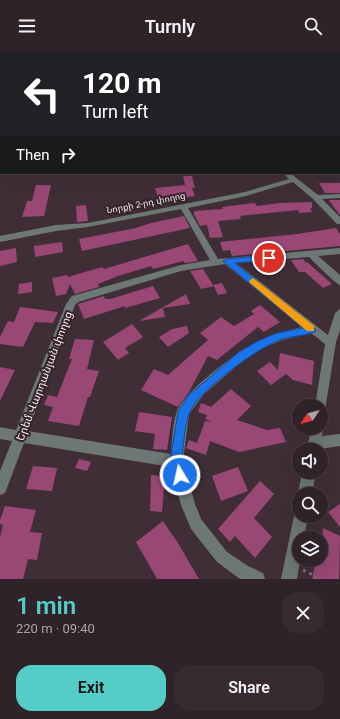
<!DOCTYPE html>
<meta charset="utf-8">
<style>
:root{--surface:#302229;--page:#382a31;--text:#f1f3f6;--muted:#a8a4a8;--line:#4b3f46;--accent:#54cdc8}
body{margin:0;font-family:Roboto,"Noto Sans Armenian",sans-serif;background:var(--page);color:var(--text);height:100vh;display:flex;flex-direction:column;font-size:15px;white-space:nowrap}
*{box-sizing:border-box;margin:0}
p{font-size:13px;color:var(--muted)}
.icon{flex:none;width:22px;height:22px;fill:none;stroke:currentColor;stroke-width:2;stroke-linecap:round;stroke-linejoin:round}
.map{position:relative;height:527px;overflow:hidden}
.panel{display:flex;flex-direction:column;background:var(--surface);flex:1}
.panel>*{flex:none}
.top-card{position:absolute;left:0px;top:0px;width:340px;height:122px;box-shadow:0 4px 16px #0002,0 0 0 1px var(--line);background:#202124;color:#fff;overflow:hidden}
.needle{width:26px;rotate:235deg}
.tools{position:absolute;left:292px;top:347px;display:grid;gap:8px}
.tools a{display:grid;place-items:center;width:36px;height:36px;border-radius:50%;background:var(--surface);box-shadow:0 4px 16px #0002,0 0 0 1px var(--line);font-size:20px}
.pin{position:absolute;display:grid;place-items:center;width:34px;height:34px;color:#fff;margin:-17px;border:2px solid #fff;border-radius:50%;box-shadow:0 1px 4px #0007}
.me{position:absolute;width:44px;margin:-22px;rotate:351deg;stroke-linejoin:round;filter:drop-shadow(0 0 3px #0008)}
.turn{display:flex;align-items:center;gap:14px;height:84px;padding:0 16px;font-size:18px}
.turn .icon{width:52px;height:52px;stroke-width:2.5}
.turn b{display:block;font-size:28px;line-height:34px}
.then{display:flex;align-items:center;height:38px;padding:0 16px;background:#0003;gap:8px;font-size:15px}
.round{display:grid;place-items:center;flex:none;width:42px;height:42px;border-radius:16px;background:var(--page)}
.headline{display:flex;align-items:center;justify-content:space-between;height:68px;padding:0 16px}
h1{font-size:24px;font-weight:600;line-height:30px;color:var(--accent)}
.button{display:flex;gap:8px;margin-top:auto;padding:8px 16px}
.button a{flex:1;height:46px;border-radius:16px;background:var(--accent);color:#111;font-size:16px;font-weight:600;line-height:46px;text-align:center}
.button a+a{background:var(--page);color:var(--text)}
header{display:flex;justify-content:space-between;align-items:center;height:52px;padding:0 16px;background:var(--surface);font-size:18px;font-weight:600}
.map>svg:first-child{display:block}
.building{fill:#994775}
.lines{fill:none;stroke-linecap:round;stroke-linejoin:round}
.path{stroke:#7c6c73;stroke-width:3;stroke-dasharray:3 4;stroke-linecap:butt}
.minor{fill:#6c7776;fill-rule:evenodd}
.major{fill:#a2b9b8;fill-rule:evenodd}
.route{fill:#1a73e8;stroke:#114b97}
.slow{fill:#f59e0b}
.labels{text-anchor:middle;stroke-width:4;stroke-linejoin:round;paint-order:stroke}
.far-street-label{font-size:9px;fill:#f5e9ee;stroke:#36242d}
.street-label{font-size:11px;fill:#f5e9ee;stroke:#36242d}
</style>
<header><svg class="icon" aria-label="menu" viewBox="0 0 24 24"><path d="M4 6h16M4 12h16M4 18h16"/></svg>Turnly<svg class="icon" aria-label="search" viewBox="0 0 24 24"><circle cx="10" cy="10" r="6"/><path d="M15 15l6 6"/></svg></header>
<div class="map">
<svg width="340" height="527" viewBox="0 0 340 527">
<rect width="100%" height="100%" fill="#402e37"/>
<!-- building -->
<path class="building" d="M183 124H192L195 136H192L195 144 159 149 155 136 185 133Z
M319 131H340V141H325Z
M36 133H51L44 164 22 165 27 149H32Z
M329 148H340V163L339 162Z
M312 150V156H310L312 160 299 161 298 158 240 164 241 167 218 169 223 185 210 186 207 173 200 174 194 162V159L223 157 222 155 238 153 255 151 257 154 280 151Z
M86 153 88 169 77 170 76 154Z
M184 164 190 176 82 199 79 187 136 176 151 171Z
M336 176 340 182V194L232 204 230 198 223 199 220 190 297 182Z
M62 190 63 200 35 205 34 194Z
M188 192 198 209 185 211 183 209 153 217 151 214 118 224 98 232 99 235 75 242 70 232 66 242 56 244 52 226 67 223 68 225 102 215 104 217Z
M16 196 17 210 0 214V199Z
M303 207 306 211 307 210 332 232 323 236 305 220H299L291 208Z
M203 217 213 233 222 231 227 241 218 243 214 234 201 237 190 219Z
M32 230V240L18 242 19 232Z
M153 234 160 246 125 256V254L84 267 78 252 104 244 105 247H110Z
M186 242 190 252 163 256 165 265 139 269Z
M260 253 280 270 264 280 258 275 217 308 208 304 189 340 178 355 141 338 154 317 168 323 208 288 200 281 221 265 234 274 254 262 251 259Z
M20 255 58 260 53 271 35 270 23 295 0 292V285L8 269 14 270Z
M132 272 143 285 125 296 129 301 118 308 103 290Z
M187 274 189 281 168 295 159 285 172 277Z
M75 287 94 288 87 317 99 319 90 345H88L79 374 48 369 53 355 44 353 48 343 57 345 72 307H69Z
M280 301 314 309 312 333 293 328 286 322 271 333 257 319 270 310 278 318Z
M0 315 15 318 0 349Z
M231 337 251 354 237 368 267 378 280 376 286 390 239 400 210 389 206 403 186 396 189 388 197 391 205 369 212 370 205 367 207 363 198 360 201 351 211 355Z
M139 360 172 365 167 398 153 397 155 382 135 379Z
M79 407 91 410 87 419 75 416Z
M33 414 57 416 52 439 26 437Z
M238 415 248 439 221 449 212 424Z
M151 423 165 424 162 460 150 459Z
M260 429 274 442 254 466 272 485 255 506 235 484 230 490 218 477Z
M340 452V475L328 460Z
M5 454 36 458 30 480 42 481 37 508 28 507 23 527H0V485L3 473 0 472V468Z
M163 469 178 491 199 527H157L136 490Z
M323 476 340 484 339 527H312L316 508H321Z"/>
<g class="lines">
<!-- path -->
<path class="path" d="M303 518 315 524 316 527"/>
<!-- minor -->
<path class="minor" d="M1 45V50L0 51V46Z
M0 88H1V92H0Z
M283 121H290L318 143 340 142V146L322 147 340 165V172H337L313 147 293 130 246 144 188 156 218 207 340 196V202L318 204 340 223V233C337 233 313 209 309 205L236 211 328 283 335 261 340 257V278L336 290 325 358 321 359V354H315L325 292 311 281 282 288 265 295 246 306 204 342 189 362 183 409 195 452 201 467 227 500 248 514 263 521 265 527H240L217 510 191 477 181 453 171 415 24 391 5 441 0 443V419L12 389 0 387V375L16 378 66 252 72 244 181 213 210 208 181 157 88 175 56 179 0 190V184L56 173 88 171 245 140 289 127ZM225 212 302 275C262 284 243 296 212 321 199 332 186 343 178 357 173 366 172 390 171 402L28 379 75 253 78 250 181 219Z
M321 372 323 376 322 384 340 382V394L320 397 319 398H307L311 376H321Z
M302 420H316L312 442H299V444L298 442Z
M299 458V464H308L304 486H299V508H300L297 527H281L294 464 296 459Z"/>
<!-- major -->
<path class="major" d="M13 0H19L20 1H14Z
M339 24H340V26H339Z"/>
</g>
<!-- route -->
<path class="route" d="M269 203 272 204V208L235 211 316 278 315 280C304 284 293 284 282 287 260 294 196 340 189 362 185 373 183 395 182 407 182 415 187 420 184 428L180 430 176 428 170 409 178 360 188 344 239 300 258 289 277 281 303 276 223 209 227 207Z"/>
<!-- slow -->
<path class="slow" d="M253 226 314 274V279H307L250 231 249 229Z"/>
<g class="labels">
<!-- far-street labels -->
<g class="far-street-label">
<text transform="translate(146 151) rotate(-11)" y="3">Նորքի 2-րդ փողոց</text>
</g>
<!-- street labels -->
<g class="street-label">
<text transform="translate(44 324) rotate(-69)" y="4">Երեմ Վարդանյան փողոց</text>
</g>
</g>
</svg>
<div class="tools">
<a><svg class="needle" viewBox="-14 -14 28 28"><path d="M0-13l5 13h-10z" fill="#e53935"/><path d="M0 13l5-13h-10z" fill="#a8a4a8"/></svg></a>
<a><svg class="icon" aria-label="sound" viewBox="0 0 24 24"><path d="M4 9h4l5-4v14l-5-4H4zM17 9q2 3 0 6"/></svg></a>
<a><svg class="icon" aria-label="search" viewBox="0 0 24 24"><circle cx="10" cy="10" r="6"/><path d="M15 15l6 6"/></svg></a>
<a><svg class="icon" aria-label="layers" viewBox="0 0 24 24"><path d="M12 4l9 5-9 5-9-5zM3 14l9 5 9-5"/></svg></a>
</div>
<div class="pin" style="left:269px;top:206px;background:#d93025"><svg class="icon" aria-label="arrive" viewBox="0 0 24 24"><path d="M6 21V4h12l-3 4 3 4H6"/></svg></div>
<svg class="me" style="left:180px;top:423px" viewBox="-20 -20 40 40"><circle r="17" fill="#1a73e8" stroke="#fff" stroke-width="3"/><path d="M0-11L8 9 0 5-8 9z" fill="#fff"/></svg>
<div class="top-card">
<div class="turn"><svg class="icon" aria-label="left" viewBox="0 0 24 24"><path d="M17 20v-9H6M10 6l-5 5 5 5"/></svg><div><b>120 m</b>Turn left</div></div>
<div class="then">Then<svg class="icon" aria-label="right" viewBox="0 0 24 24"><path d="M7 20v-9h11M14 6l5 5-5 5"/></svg></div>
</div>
</div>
<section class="panel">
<div class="headline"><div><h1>1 min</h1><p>220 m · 09:40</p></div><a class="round"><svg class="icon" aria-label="close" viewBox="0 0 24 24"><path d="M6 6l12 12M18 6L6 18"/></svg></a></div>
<div class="button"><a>Exit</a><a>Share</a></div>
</section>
